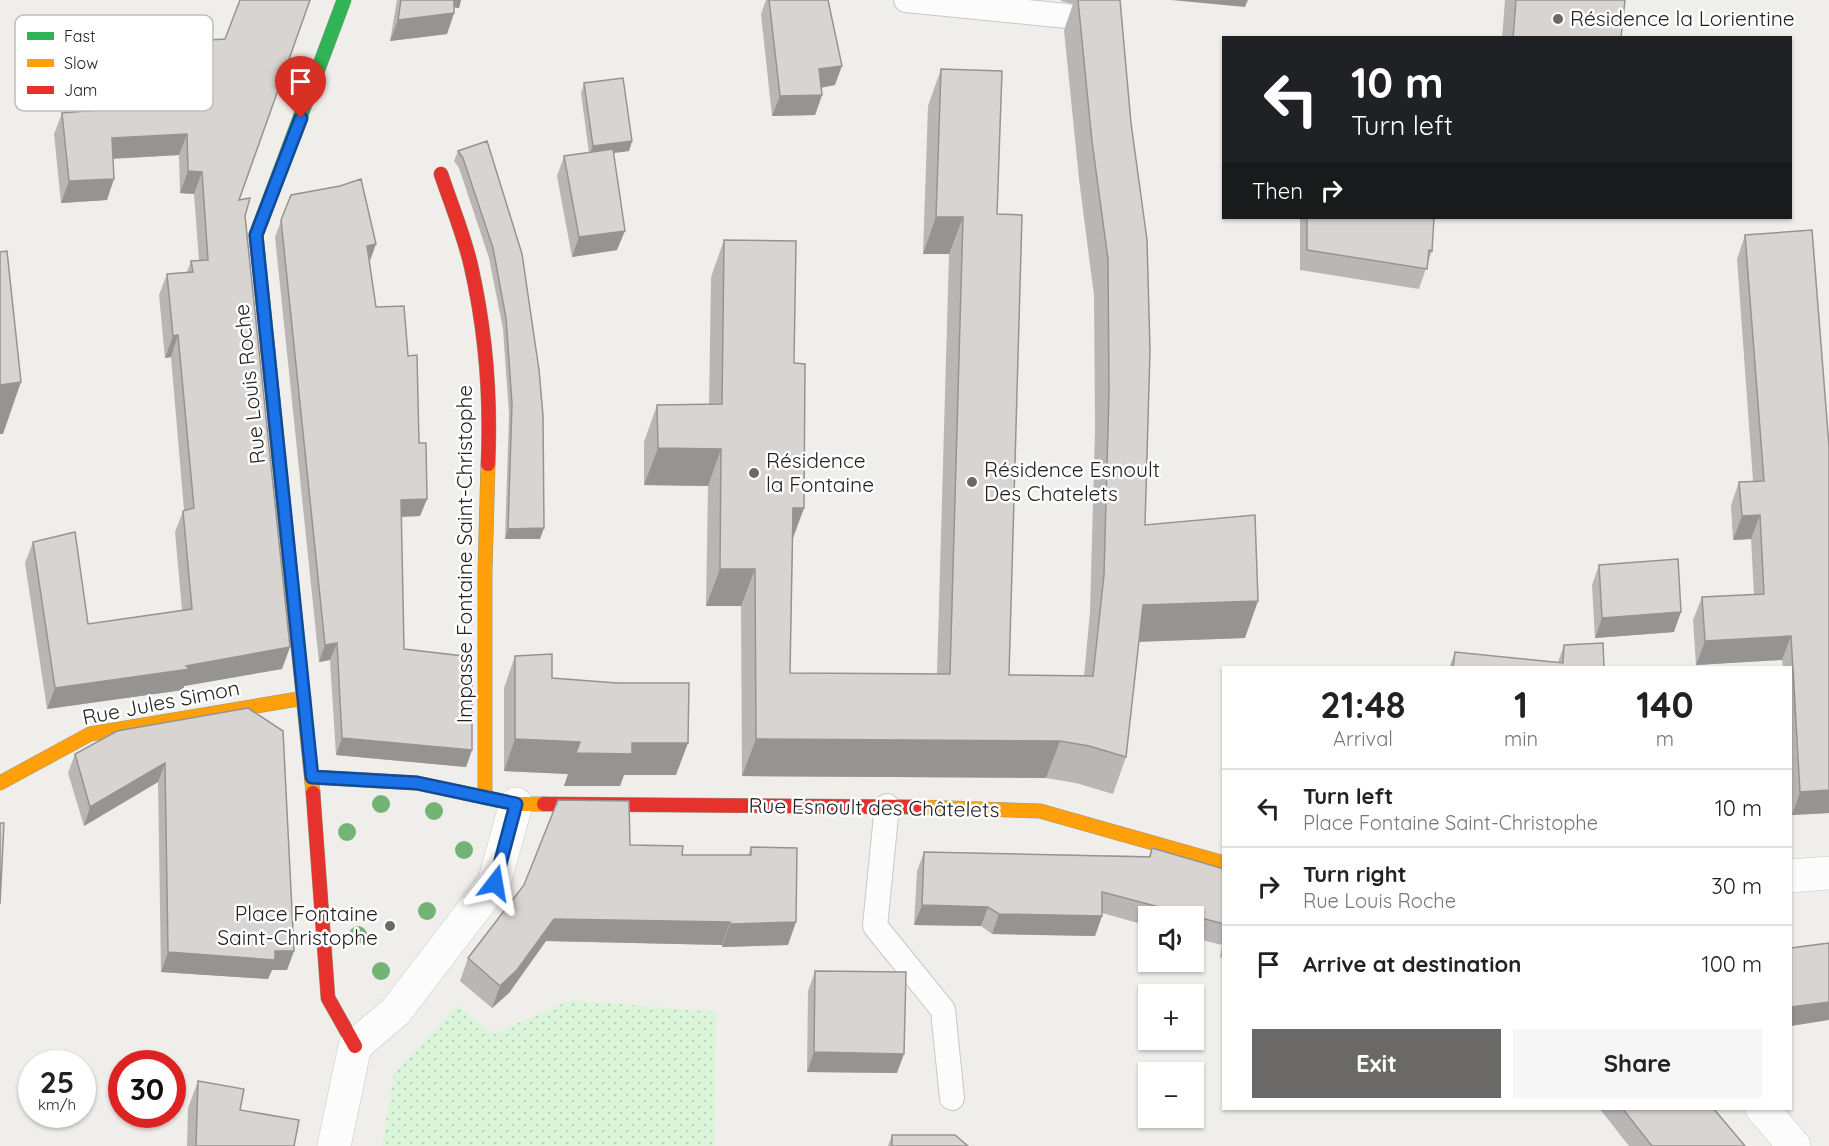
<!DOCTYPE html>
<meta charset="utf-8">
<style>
:root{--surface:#fff;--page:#f6f6f6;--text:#222;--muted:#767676;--line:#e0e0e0;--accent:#6a6968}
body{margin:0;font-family:Quicksand,sans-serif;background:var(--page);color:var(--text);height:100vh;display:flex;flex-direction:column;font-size:22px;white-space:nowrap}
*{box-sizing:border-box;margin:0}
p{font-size:20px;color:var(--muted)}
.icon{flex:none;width:33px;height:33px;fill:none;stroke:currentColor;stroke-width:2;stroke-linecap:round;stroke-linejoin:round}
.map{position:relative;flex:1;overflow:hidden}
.drawer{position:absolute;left:1222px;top:666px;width:570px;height:444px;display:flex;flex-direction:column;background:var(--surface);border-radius:0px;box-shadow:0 2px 4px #0004}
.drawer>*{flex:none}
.hud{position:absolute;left:1222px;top:36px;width:570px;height:183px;border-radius:0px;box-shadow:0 2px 4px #0004;background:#202124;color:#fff;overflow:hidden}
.tools{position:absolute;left:1138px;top:906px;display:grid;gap:12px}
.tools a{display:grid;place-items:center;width:66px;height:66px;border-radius:0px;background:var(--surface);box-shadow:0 2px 4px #0004;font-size:30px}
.speed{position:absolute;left:18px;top:1050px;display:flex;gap:12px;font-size:30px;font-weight:700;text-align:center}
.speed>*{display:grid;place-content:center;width:78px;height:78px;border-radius:50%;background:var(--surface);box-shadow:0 2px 4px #0004;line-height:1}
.speed small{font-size:15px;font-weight:400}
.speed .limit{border:9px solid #d22;background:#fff;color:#111}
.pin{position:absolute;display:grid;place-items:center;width:51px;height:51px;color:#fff;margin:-62px -26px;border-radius:50% 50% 50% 0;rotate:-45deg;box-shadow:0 0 6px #0007}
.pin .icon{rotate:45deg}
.me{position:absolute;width:66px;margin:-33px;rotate:14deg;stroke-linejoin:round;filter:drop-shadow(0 0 4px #0008)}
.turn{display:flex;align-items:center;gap:21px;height:126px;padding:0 30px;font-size:27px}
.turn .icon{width:78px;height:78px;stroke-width:2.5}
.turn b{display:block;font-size:42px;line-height:51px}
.then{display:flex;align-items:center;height:57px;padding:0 30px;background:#0003;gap:12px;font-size:22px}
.eta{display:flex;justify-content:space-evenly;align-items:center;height:102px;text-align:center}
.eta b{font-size:36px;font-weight:700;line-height:42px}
.primary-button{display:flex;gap:12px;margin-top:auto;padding:12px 30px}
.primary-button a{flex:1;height:69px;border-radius:0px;background:var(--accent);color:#fff;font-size:24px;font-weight:700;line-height:69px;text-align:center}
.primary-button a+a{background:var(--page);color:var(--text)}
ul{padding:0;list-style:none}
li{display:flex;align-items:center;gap:18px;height:78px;padding:0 30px;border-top:2px solid var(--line)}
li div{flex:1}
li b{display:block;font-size:22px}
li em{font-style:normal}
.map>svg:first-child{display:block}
.park{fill:url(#park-dots)}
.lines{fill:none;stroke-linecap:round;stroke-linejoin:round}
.lane-casing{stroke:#c9c8c7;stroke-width:26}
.street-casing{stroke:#c9c8c7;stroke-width:34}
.fast-casing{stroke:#999a82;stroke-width:15}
.slow-casing{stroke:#999a82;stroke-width:15}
.jam-casing{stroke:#999a82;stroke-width:15}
.lane{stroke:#fdfcfc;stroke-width:24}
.street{stroke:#fdfcfc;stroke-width:33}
.fast{stroke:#30b455;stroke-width:14}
.slow{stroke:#ff9f0a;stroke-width:14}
.jam{stroke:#e5322d;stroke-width:14}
.tree{fill:#73b476}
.wall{fill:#b9b6b5}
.shaded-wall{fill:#969493}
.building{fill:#d7d4d2;stroke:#969493;stroke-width:1.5}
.route-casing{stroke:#114b97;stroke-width:15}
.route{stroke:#1a73e8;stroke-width:10}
.poi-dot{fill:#6a6968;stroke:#fff;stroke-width:2}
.labels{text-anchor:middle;stroke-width:5;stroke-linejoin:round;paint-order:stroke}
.poi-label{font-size:21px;fill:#222;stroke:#fff;text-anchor:start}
.street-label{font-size:21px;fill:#222;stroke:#fff}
.key{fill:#fff;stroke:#bdbdbd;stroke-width:1.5}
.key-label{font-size:16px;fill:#222}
</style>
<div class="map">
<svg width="1829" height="1146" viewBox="0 0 1829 1146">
<defs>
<pattern id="park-dots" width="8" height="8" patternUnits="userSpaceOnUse" patternTransform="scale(1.5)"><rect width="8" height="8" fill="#daf5da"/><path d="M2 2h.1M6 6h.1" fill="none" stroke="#bbd2bb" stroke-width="1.8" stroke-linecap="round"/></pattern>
</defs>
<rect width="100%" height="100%" fill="#f0eeeb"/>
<!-- park -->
<path class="park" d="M571 1000 716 1012 714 1146H382L394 1074 457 1005 493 1034Z"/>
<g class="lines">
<!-- lane casing -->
<g class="lane-casing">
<path id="lane" d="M906 0 1067 16
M887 806 875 926 943 1010 952 1098"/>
</g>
<!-- street casing -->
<g class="street-casing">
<path id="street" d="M1791 876 1829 873
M1762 1108 1794 1146
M334 1146 355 1046 396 1011 494 883 516 804"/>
</g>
<!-- fast casing -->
<g class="fast-casing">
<path id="fast" d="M268 352 256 235 344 0"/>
</g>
<!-- slow casing -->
<g class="slow-casing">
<path id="slow" d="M268 352 313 793
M312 777 417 783 516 804H544
M0 783 90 734 304 698
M485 797V571L488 464
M918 807 1040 811 1224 863"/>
</g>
<!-- jam casing -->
<g class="jam-casing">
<path id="jam" d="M441 174C451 204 464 235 471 266 486 332 491 397 488 464
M313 793 328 998 355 1046
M544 804 918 807"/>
</g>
<!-- lane -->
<use href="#lane" class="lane"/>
<!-- street -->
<use href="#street" class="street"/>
<!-- fast -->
<use href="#fast" class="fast"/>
<!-- slow -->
<use href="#slow" class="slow"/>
<!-- jam -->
<use href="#jam" class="jam"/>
</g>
<!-- trees -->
<g class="tree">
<circle cx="381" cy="804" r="9"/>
<circle cx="434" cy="811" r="9"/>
<circle cx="347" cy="832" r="9"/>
<circle cx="464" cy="850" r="9"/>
<circle cx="427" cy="911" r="9"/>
<circle cx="358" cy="935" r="9"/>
<circle cx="381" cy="971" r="9"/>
</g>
<!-- wall -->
<path class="wall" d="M397 0H461L459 8 454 7V13L447 34 390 41Z
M766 0H828L835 85 821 88 822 95 815 115 772 116 761 14Z
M1061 0H1120L1145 525 1245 638 1139 642 1126 757 1113 794 1076 783 1046 778 742 776 741 606H706L708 486 644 485V442L657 405 709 404 711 277 724 240 794 363 804 508 793 539 790 673 937 674 949 254H923L928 106 941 69 997 214 1009 675 1084 676 1090 612 1095 429 1094 296 1079 179 1064 30 1073 4 1061 1Z
M1505 0H1625L1621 38H1502Z
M145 44 239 200 245 216 290 647 282 669 184 686 183 690 47 709 25 563 33 542 88 624 182 610 175 532 183 511 184 510 171 357 165 358 159 295 167 274 187 272 191 261H199L194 194 180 193 179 155 113 159 107 200 61 203 54 134 62 113 100 109V105L107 83 138 81 137 65Z
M584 83 632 141 629 151 614 153 617 250 572 257 557 176 564 156 589 153 581 93Z
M487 141 540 539H505L509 414 503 329 489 258 459 168 454 161 458 151Z
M291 195 369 261 376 307 408 356 419 443 427 499 420 516 401 517 404 649 472 750 466 767 336 755 330 660 319 662 275 237Z
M1300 218H1434L1432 251 1419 289 1300 270Z
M1745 235 1829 813 1792 815 1791 801V668H1783L1782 660 1696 665 1693 620 1702 597 1754 595 1751 539 1733 540 1731 505 1739 482 1753 481 1737 259Z
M1599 565 1674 632 1595 638 1592 585Z
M1564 645 1604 668H1449L1455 652 1558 662Z
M515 656 552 678 676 775H624L620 786H564L568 774 504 771V688Z
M248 708 294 951 287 970H272L268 979 161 972 158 782 84 826 68 773 75 754Z
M630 845 682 855H748L751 847 788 945 722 947V945L546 941 509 993 492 1008 460 981 468 958Z
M1152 848 1224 869V958L1220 957 1222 945 1194 938V916H1149V926L1102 913V916L1095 936 992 934 981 926 914 925 917 871 924 852 1149 856Z
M815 971 897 1073 807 1072 808 991Z
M198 1081 240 1110 294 1146H187L188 1108Z
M1599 1108H1713L1745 1146H1629Z
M892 1135 968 1146H888Z"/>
<!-- shaded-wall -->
<path class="shaded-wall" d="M447 0H461L459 8 445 6Z
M1171 0H1248L1245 7Z
M454 13 447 34 390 41 398 20Z
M842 66 835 85 812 89 819 69Z
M822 95 815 115 772 116 780 96Z
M187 134 179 155 104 159 112 138Z
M632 141 629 151 589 156 593 146Z
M188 171 202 172 194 194 180 193Z
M114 179 107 200 61 203 69 181Z
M936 217H963L949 254H923Z
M625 231 617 250 572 257 579 237Z
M376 244 370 261 367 246Z
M178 335 171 357 165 358 173 336Z
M21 382 3 434H0V385Z
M658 448 721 449 708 486 644 485Z
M427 499 420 516 395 517 401 500Z
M793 508H804L790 545Z
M1760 515 1751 539 1733 540 1742 516Z
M544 528 540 539H505L508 529Z
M720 569H755L741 606H706Z
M1258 601 1245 638 1129 642 1143 605Z
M1681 612 1674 632 1595 638 1602 618Z
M1791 636 1782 660 1696 665 1705 641Z
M337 643 330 660 319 662 325 645Z
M290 647 282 669 184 686 183 690 47 709 55 688Z
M342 738 472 750 466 767 336 755Z
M515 739 632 743H688L676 775H624L620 786H564L568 774 504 771Z
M756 739 1060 741 1046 778 742 776Z
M165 763 158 782 84 826 90 807Z
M1829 790V813L1792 815 1800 792Z
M922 905 988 907 981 926 914 925Z
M999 914 1102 916 1095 936 992 934Z
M554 919 730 922 722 945 546 941 509 993 492 1008 500 986Z
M796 922 788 945 722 947 730 924Z
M294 951 287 970H272L268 979 161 972 168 952Z
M1829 1002V1020L1791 1026V1007Z
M814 1052 904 1054 897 1073 807 1072Z"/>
<!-- building -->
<path class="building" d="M240 0H310L239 200 250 198 245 216 290 647 186 666 190 669 55 688 33 542 75 532 88 624 192 609 183 511 194 508 178 335 173 336 167 274 193 272 191 261 208 260 202 172 188 171 187 134 112 138 114 179 69 181 62 113 109 109 107 83 147 81 145 44 225 39Z
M401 0H454V13L398 20Z
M769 0H828L842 66 819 69 822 95 780 96Z
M1078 0H1120L1131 123 1147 240 1150 350 1145 525 1255 515 1258 601 1143 605 1126 757 1089 746 1060 741 756 739 755 569H720L721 449 658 448 657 405 722 404 724 240 796 241 794 363 805 364 804 508H793L790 673 950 674 963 217H936L941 69 1002 71 997 214 1022 215 1009 675 1093 676 1104 575 1109 392 1108 259 1092 142Z
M1516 0H1625L1621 38H1513Z
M623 78 632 141 593 146 584 83Z
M487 141 522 254 539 370 543 416 544 528 508 529 512 404 506 318 493 248 463 158 458 151Z
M613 149 625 231 579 237 564 156Z
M361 179 376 244 367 246 376 307 404 306 408 356 417 355 419 443H426L427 499 401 500 404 649 472 657V750L342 738 337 643 325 645 281 220 291 195 340 186Z
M1307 218H1434L1432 251 1429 250 1427 269 1307 250Z
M1812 230 1829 446V790L1800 792 1791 636 1705 641 1702 597 1764 594 1760 515 1742 516 1739 482 1764 481 1745 235Z
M7 251 21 382 0 385V252Z
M1678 559 1681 612 1602 618 1599 565Z
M1603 643 1604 668H1453L1455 652 1563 663 1564 645Z
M552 654V678L617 683H689L688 743H632V754L576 753 580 742 515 739V656Z
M248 708 283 731 294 951H275V960L168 952 165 763 90 807 75 754 117 731Z
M558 800 629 801 630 845 683 846 682 855H751V847L797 848 796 922 730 924V922L554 919 517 970 500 986 468 958 524 885Z
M0 823H4L0 904Z
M1152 848 1224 869V924L1102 892V916L999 914 988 907 922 905 924 852 1150 857Z
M1829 943V1002L1791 1007V948Z
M815 971 906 972 904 1054 814 1052Z
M198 1081 244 1089 240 1110 299 1120 294 1146H196Z
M1622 1108H1713L1745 1146H1652Z
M892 1135H955L968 1146H892Z"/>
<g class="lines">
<!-- route casing -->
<g class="route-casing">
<path id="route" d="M301 118 256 235 312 777 417 783 516 804 495 883"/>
</g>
<!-- route -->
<use href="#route" class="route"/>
</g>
<!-- markers -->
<g class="poi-dot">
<circle cx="1558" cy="19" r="6"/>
<circle cx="754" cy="473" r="6"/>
<circle cx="972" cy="482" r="6"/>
<circle cx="390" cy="926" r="6"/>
</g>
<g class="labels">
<!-- poi labels -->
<g class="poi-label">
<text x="1570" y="26">Résidence la Lorientine</text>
<text x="766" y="468">Résidence<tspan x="766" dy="24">la Fontaine</tspan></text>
<text x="984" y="477">Résidence Esnoult<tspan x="984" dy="24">Des Chatelets</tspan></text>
<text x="378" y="921" text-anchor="end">Place Fontaine<tspan x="378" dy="24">Saint-Christophe</tspan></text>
</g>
<!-- street labels -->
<g class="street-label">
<text transform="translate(250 384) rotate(-96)" y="7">Rue Louis Roche</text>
<text transform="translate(465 554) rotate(-90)" y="7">Impasse Fontaine Saint-Christophe</text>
<text transform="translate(161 703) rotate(-11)" y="7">Rue Jules Simon</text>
<text transform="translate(874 808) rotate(1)" y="7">Rue Esnoult des Châtelets</text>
</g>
</g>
<!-- legend -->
<rect x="15" y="15" width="198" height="96" rx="9" class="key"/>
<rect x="27" y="32" width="27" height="8" fill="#30b455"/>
<rect x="27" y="59" width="27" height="8" fill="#ff9f0a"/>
<rect x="27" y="86" width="27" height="8" fill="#e5322d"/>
<g class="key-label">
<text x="64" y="42">Fast</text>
<text x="64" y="69">Slow</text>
<text x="64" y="96">Jam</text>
</g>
</svg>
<div class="tools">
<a><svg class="icon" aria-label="sound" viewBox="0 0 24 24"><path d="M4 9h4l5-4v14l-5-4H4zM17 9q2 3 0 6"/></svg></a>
<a>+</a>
<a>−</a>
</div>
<div class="speed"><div>25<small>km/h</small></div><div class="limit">30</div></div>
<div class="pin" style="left:301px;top:118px;background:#d93025"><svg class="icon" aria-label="arrive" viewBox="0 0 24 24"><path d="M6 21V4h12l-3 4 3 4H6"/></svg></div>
<svg class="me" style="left:495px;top:883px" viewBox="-20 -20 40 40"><path d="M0-17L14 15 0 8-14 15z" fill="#1a73e8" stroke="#fff" stroke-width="4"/></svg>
<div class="hud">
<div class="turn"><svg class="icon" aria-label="left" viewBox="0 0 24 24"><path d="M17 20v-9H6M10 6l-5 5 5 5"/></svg><div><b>10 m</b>Turn left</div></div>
<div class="then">Then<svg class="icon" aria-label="right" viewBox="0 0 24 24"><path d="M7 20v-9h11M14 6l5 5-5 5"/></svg></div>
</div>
<section class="drawer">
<div class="eta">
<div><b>21:48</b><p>Arrival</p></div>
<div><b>1</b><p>min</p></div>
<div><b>140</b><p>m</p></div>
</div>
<ul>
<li><svg class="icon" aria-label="left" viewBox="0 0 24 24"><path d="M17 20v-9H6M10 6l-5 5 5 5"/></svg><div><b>Turn left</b><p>Place Fontaine Saint-Christophe</p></div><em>10 m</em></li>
<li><svg class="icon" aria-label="right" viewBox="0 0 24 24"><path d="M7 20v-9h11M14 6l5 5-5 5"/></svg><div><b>Turn right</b><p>Rue Louis Roche</p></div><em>30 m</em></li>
<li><svg class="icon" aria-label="arrive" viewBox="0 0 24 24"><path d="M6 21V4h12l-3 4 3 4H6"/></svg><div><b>Arrive at destination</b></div><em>100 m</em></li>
</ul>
<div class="primary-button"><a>Exit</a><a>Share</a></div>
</section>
</div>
